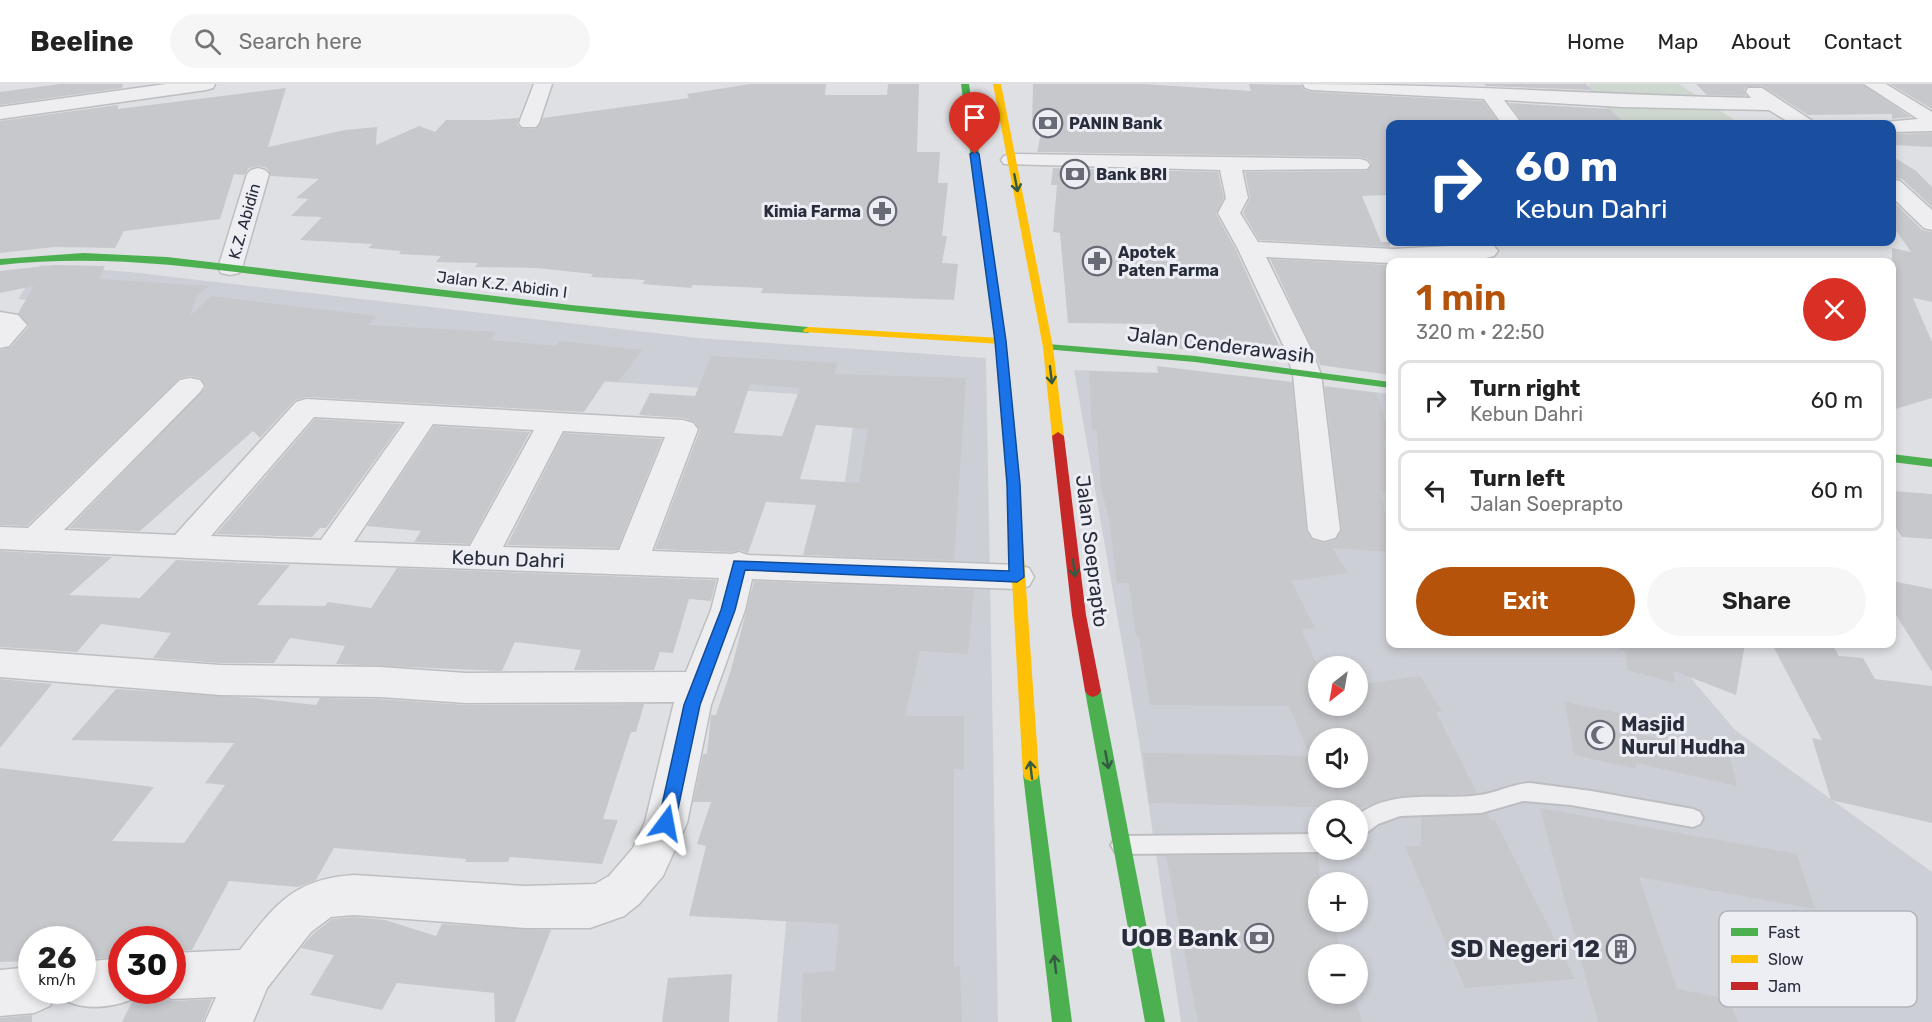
<!DOCTYPE html>
<meta charset="utf-8">
<style>
:root{--surface:#fff;--page:#f6f6f6;--text:#222;--muted:#767676;--line:#e0e0e0;--accent:#b45309}
body{margin:0;font-family:Rubik,sans-serif;background:var(--page);color:var(--text);height:100vh;display:flex;flex-direction:column;font-size:22px;white-space:nowrap}
*{box-sizing:border-box;margin:0}
p{font-size:20px;color:var(--muted)}
.icon{flex:none;width:33px;height:33px;fill:none;stroke:currentColor;stroke-width:2;stroke-linecap:round;stroke-linejoin:round}
.map{position:relative;flex:1;overflow:hidden}
.sheet{position:absolute;left:1386px;top:174px;width:510px;height:390px;display:flex;flex-direction:column;background:var(--surface);border-radius:12px;box-shadow:0 3px 9px #0003}
.sheet>*{flex:none}
.banner{position:absolute;left:1386px;top:36px;width:510px;height:126px;border-radius:12px;box-shadow:0 3px 9px #0003;background:#1a4fa0;color:#fff;overflow:hidden}
.needle{width:39px;rotate:211deg}
.buttons{position:absolute;left:1308px;top:572px;display:grid;gap:12px}
.buttons a{display:grid;place-items:center;width:60px;height:60px;border-radius:50%;background:var(--surface);box-shadow:0 3px 9px #0003;font-size:30px}
.speed{position:absolute;left:18px;top:842px;display:flex;gap:12px;font-size:30px;font-weight:700;text-align:center}
.speed>*{display:grid;place-content:center;width:78px;height:78px;border-radius:50%;background:var(--surface);box-shadow:0 3px 9px #0003;line-height:1}
.speed small{font-size:15px;font-weight:400}
.speed .limit{border:9px solid #d22;background:#fff;color:#111}
.pin{position:absolute;display:grid;place-items:center;width:51px;height:51px;color:#fff;margin:-62px -26px;border-radius:50% 50% 50% 0;rotate:-45deg;box-shadow:0 0 6px #0007}
.pin .icon{rotate:45deg}
.me{position:absolute;width:66px;margin:-33px;rotate:13deg;stroke-linejoin:round;filter:drop-shadow(0 0 4px #0008)}
.turn{display:flex;align-items:center;gap:21px;height:126px;padding:0 30px;font-size:27px}
.turn .icon{width:78px;height:78px;stroke-width:2.5}
.turn b{display:block;font-size:42px;line-height:51px}
.round{display:grid;place-items:center;flex:none;width:63px;height:63px;border-radius:32px;background:var(--page)}
.overview{display:flex;align-items:center;justify-content:space-between;height:102px;padding:0 30px}
h1{font-size:36px;font-weight:600;line-height:45px;color:var(--accent)}
.primary-button{display:flex;gap:12px;margin-top:auto;padding:12px 30px}
.primary-button a{flex:1;height:69px;border-radius:36px;background:var(--accent);color:#fff;font-size:24px;font-weight:600;line-height:69px;text-align:center}
.primary-button a+a{background:var(--page);color:var(--text)}
ul{padding:0;list-style:none}
li{display:flex;align-items:center;gap:18px;height:81px;margin:0 12px 9px;padding:0 18px;border:3px solid var(--line);border-radius:12px}
li div{flex:1}
li b{display:block;font-size:22px}
li em{font-style:normal}
header{display:flex;align-items:center;gap:36px;box-sizing:border-box;height:84px;padding:0 30px;background:var(--surface);border-bottom:2px solid var(--line)}
header strong{font-size:28px}
nav{display:flex;gap:33px;margin-inline-start:auto;font-size:21px}
.search{width:420px;height:54px;background:var(--page);display:flex;align-items:center;gap:15px;box-sizing:border-box;padding:0 21px;border-radius:33px;color:var(--muted);font-size:22px}
.map>svg:first-child{display:block}
.built{fill:#cdcfd6;fill-rule:evenodd}
.green{fill:#ced7cf}
.building{fill:#c7c8cc;fill-rule:evenodd}
.lines{fill:none;stroke-linecap:round;stroke-linejoin:round}
.lane-casing{stroke:#bdbec1;stroke-width:4}
.street-casing{stroke:#bdbec1;stroke-width:3}
.lane{fill:#eeeef0;fill-rule:evenodd}
.street{fill:#eeeef0;fill-rule:evenodd}
.fast{fill:#4caf50;fill-rule:evenodd}
.slow{fill:#ffc107;fill-rule:evenodd}
.jam{fill:#c62828;fill-rule:evenodd}
.oneway{stroke:#355a42}
.route{fill:#1a73e8;stroke:#114b97;stroke-width:1.5}
.labels{text-anchor:middle;stroke-width:6;stroke-linejoin:round;paint-order:stroke}
.far-poi-label{font-size:16px;font-weight:bold;fill:#282c3b;stroke:#eceef3;text-anchor:start}
.far-street-label{font-size:16px;fill:#282c3b;stroke:#eceef3}
.street-label{font-size:20px;fill:#282c3b;stroke:#eceef3}
.poi-label{font-size:20px;font-weight:bold;fill:#282c3b;stroke:#eceef3;text-anchor:start}
.near-poi-label{font-size:24px;font-weight:bold;fill:#282c3b;stroke:#eceef3;text-anchor:end}
.key{fill:#eceef3;stroke:#b1b4bc;stroke-width:1.5}
.key-label{font-size:16px;fill:#282c3b}
</style>
<header>
<strong>Beeline</strong>
<div class="search"><svg class="icon" aria-label="search" viewBox="0 0 24 24"><circle cx="10" cy="10" r="6"/><path d="M15 15l6 6"/></svg>Search here</div>
<nav><a>Home</a><a>Map</a><a>About</a><a>Contact</a></nav>
</header>
<div class="map">
<svg width="1932" height="938" viewBox="0 0 1932 938">
<rect width="100%" height="100%" fill="#dfe0e3"/>
<!-- built -->
<path class="built" d="M40 181 130 188 698 254 986 274 998 938H777L794 754 857 314 536 293 75 219 18 215Z
M1074 286 1243 292 1390 310V560H1662L1735 646 1932 788V938H1181L1138 650ZM1318 582H1358V621H1318ZM1318 654H1358V693H1318ZM1318 726H1358V765H1318ZM1318 798H1358V837H1318ZM1318 870H1358V909H1318Z"/>
<!-- green -->
<path class="green" d="M1589 0H1679L1736 37 1738 40H1621L1589 6Z"/>
<!-- building -->
<path class="building" d="M60 0H123L122 4 0 21V8Z
M750 0H826L825 11H887L888 0H919L917 68H940L938 99H948L942 152H947L942 179 958 180 954 216 761 209 763 204 693 201 691 204 642 200 645 196 591 193 593 190 537 184 475 183 478 179 436 178 441 172 399 170 401 167 368 164 373 160 300 156 322 133 291 132 308 115 296 114 319 95 271 92 267 84 259 82 249 84 244 91 234 90 220 135 124 147 115 164 54 163 0 169V37L118 21V25L286 4 268 63 345 46 377 43 376 61 419 42 435 48 446 36H489L519 34 517 40 520 44 536 45 543 34 689 14 687 10Z
M1033 0H1143L1251 7 1249 0 1301 1 1304 6 1312 8 1483 17 1500 40H1390V111L1362 112 1381 158H1390V163L1259 156 1243 129 1250 114 1245 88 1367 87 1372 80 1368 75 1360 73 1037 68 1042 45H1032Z
M1484 0H1586L1592 6 1486 2Z
M1696 0H1862L1911 33 1892 35V30L1808 31 1762 2 1746 3 1744 7 1746 12 1707 11Z
M1890 0H1932V25Z
M1509 19 1610 25 1625 40H1524Z
M1932 49V63L1892 61V50Z
M1892 72 1916 87 1932 103V123L1902 95 1892 94Z
M1053 84 1218 88 1224 114 1216 130 1236 166 1286 277 1156 262V240L1068 239 1060 149 1053 148 1057 101H1051Z
M1892 116 1922 146 1932 148V218L1913 214 1932 258V314L1892 326V164L1911 168 1892 141Z
M1270 175 1390 181V291L1320 281Z
M54 181 105 182 99 195 209 202 196 213 190 232 211 212 378 232 367 241 497 248 491 256 556 262 560 257 642 266 618 298 605 297 584 328 306 313 295 316 260 354 253 347 140 447 69 444 206 303 200 294 190 292 180 294 27 442 0 441V266L11 263 29 242 18 229 34 202 0 209V187Z
M711 272 838 279 834 290 966 294 954 476 803 471 816 421 766 418 748 469 740 466 732 468 655 465 700 346 695 338 684 334 639 331 650 309 695 312ZM750 300 800 304 782 352 734 349ZM816 341 868 345 859 399 800 395Z
M1157 282 1292 298 1306 446 1312 456 1323 459 1336 456 1342 446 1325 303 1377 309 1390 355H1384L1390 408 1380 407 1390 450V468L1332 464 1348 489 1291 497 1315 544 1301 545 1318 583V621H1358V601L1420 592 1442 627 1436 628 1477 709 1401 712 1357 724 1149 719 1143 669 1310 672 1289 622 1150 621 1139 552H1136L1129 499H1117L1109 435 1101 404 1097 346H1092L1089 287 1158 289ZM1318 654H1358V693H1318Z
M315 335 401 340 326 444H320L312 453 216 450Z
M434 342 530 348 469 460 414 458 421 447 367 442Z
M564 349 662 355 618 464 507 461Z
M1892 407 1932 410V455L1902 453 1892 438Z
M0 467 112 473 69 511 140 514 176 476 290 481 257 521 325 522 328 518 371 524 397 484 716 496 711 517 689 515 673 569 660 568 654 586H574L581 566 515 558 502 587 336 580 345 562 290 554 274 579H220L153 574 171 549 101 540 77 568 0 563Z
M754 497 974 506 968 570 920 567 905 632H964V685H954V883L960 882 962 938H801L803 889 835 887 839 840 689 832 706 762 697 760 711 718H693L703 670H707L711 631H716L731 586Z
M1892 497 1932 505V588L1896 531 1892 530Z
M1609 560H1745L1736 611 1674 587 1675 599 1627 586 1626 568Z
M1772 560H1832L1839 572 1863 574 1875 595 1932 602V739L1831 716 1812 654 1822 656Z
M0 595 52 600 0 664Z
M116 605 253 614 316 621 320 614 380 615 466 621 644 620 636 648H631L603 735 618 736 602 780 510 773 508 778H465L466 775 334 764 316 796 298 803 229 797 192 866 172 867V855H122V872L82 876V855H32V877L0 878V684L154 703 112 757 184 759 225 701 205 699 234 659 71 656Z
M1565 618 1625 630 1629 648 1729 670 1737 702 1636 679 1637 685 1574 671Z
M1540 724 1797 770 1815 825 1639 793 1677 905 1729 915 1738 938H1598Z
M1487 730 1491 736H1495L1575 895 1465 904 1405 762H1421V733Z
M1318 770 1320 798 1318 837H1332L1342 870H1318V909H1353L1362 938H1198L1166 772Z
M354 833 385 836 436 852 442 840 551 846 515 938H495L494 909 397 899 382 926 310 911 334 871 301 864 313 850 332 835Z
M732 890 729 938H662L668 894Z
M143 906H153L155 910 172 917 212 915 203 938H122L132 918 140 914Z
M32 931V938H0V934Z"/>
<g class="lines">
<!-- lane casing -->
<g class="lane-casing">
<path id="lane" d="M1530 699 1591 707 1693 725 1700 728 1703 734 1700 740 1693 743 1571 721 1523 717 1481 729 1400 732 1378 740 1365 750 1358 752V731C1393 704 1439 717 1480 711 1497 709 1512 700 1530 699Z
M1318 750V765H1326L1318 768 1122 770 1115 768 1111 761 1115 754 1122 752Z"/>
</g>
<!-- street casing -->
<g class="street-casing">
<path id="street" d="M166 0H215L213 4 206 6 0 35V23Z
M534 0H552L539 39 536 43H522L519 39Z
M1303 0C1453 0 1601 11 1751 14L1746 8 1748 4H1762L1811 36 1814 40H1792L1769 26 1622 23 1504 16 1522 40H1502L1484 15 1312 6 1305 4Z
M1864 0H1886L1932 28V47L1892 48V40H1883L1885 38 1918 35Z
M1011 70 1360 75 1367 77 1370 81 1367 85 1242 86 1248 114 1240 129 1258 158 1393 165 1486 160 1494 162 1498 167 1494 172 1486 174 1390 179 1266 173 1311 265 1321 290 1340 446 1335 454 1324 457 1313 454 1308 446 1293 290 1285 265 1238 165 1218 129 1226 114 1220 86 1004 80 1001 76 1004 72Z
M258 84 265 86 269 90 242 184 239 189 230 191 221 189 218 184 247 90 251 86Z
M1892 96 1900 97 1932 126V146L1924 144 1892 113Z
M0 228 18 231 27 241 9 262 0 264Z
M190 294 200 296 204 302 200 308 64 446 175 451 296 318 306 315 683 336 693 339 698 345 652 467 732 470 739 468 748 471 1017 481 1029 484 1034 493 1029 502 1017 505 752 495 745 526 711 621 687 739 663 792 639 820 624 832 590 844H525L354 831 331 833 311 848 267 904 253 938H205L216 913 172 915 156 908 155 906H172V869L240 866C275 821 293 795 354 791L525 802 595 800 609 792 633 764 645 738 674 618 466 619 380 613 220 611 0 593V565L220 581 380 583 466 589 686 588 711 526 719 494 254 477 0 465V443L28 444 180 296ZM314 333 405 338 321 456 211 452ZM433 340 534 346 470 462 354 458ZM563 347 665 353 619 466 503 463Z
M122 874V906H141L138 913C115 923 89 927 66 917L61 906H82V878Z
M32 883V906H57L50 922 34 929 0 932V886Z"/>
</g>
<!-- lane -->
<use href="#lane" class="lane"/>
<!-- street -->
<use href="#street" class="street"/>
<!-- fast -->
<path class="fast" d="M961 0H969L1006 257 1017 373 1011 377 1005 373 996 257Z
M83 169 167 173 571 221 808 243 813 246 808 249C653 237 498 219 343 201 226 188 119 168 0 181V175Z
M1048 260 1195 272 1390 298V304L1195 278 1044 265V261Z
M1892 370 1932 375V383L1892 378Z
M1093 601 1098 603 1101 607 1165 938H1145L1085 607 1088 603Z
M1031 683 1037 685 1039 690 1072 938H1052L1023 690 1025 685Z"/>
<!-- slow -->
<path class="slow" d="M993 0H1001L1053 263 1064 352 1058 356 1052 352 1043 263Z
M808 243 1001 254 1006 257 1001 260 804 248 803 246Z
M1011 369 1017 373 1039 690 1037 695 1031 697 1025 695 1023 690 1005 373Z"/>
<!-- jam -->
<path class="jam" d="M1058 348 1064 352 1086 531 1101 607 1098 611 1093 613 1088 611 1085 607 1072 531 1052 352Z"/>
</g>
<!-- one-way arrows -->
<defs><path id="oneway-shaft" d="M-6 0H5M1.5-3L5.5 0L1.5 3" fill="none" stroke-width="1.6" stroke-linecap="round" stroke-linejoin="round" transform="scale(1.5)"/></defs>
<g class="oneway">
<use href="#oneway-shaft" transform="translate(1016 99) rotate(79)"/>
<use href="#oneway-shaft" transform="translate(1051 291) rotate(83)"/>
<use href="#oneway-shaft" transform="translate(1074 484) rotate(83)"/>
<use href="#oneway-shaft" transform="translate(1107 676) rotate(79)"/>
<use href="#oneway-shaft" transform="translate(1031 686) rotate(-97)"/>
<use href="#oneway-shaft" transform="translate(1055 880) rotate(-97)"/>
</g>
<!-- route -->
<path class="route" d="M975 67 979 70 1006 257 1020 400 1024 493 1017 498 745 486 735 526 700 621 675 739 672 744 666 746 660 744 658 739 684 621 721 526 734 477 1009 487 1007 400 995 257 970 70Z"/>
<!-- icons -->
<defs>
<g id="bank-ring" transform="scale(1.5)"><circle r="9.5" fill="#eceef3" stroke="#686b76" stroke-width="1.5"/><path d="M-6-4H6V4H-6ZM0-2.3a2.3 2.3 0 1 0 0 4.6a2.3 2.3 0 1 0 0-4.6Z" fill="#686b76"/></g>
<g id="pharmacy-ring" transform="scale(1.5)"><circle r="9.5" fill="#eceef3" stroke="#686b76" stroke-width="1.5"/><path d="M-2-6h4v4h4v4h-4v4h-4v-4h-4v-4h4Z" fill="#686b76"/></g>
<g id="mosque-ring" transform="scale(1.5)"><circle r="9.5" fill="#eceef3" stroke="#686b76" stroke-width="1.5"/><path d="M3.5-4.9A6 6 0 1 0 3.5 4.9A5 5 0 1 1 3.5-4.9Z" fill="#686b76"/></g>
<g id="building-ring" transform="scale(1.5)"><circle r="9.5" fill="#eceef3" stroke="#686b76" stroke-width="1.5"/><path d="M-4-6H4V6H1V3H-1V6H-4ZM-2.5-4.3h1.7v1.8h-1.7ZM.8-4.3h1.7v1.8H.8ZM-2.5-1h1.7V.8h-1.7ZM.8-1h1.7V.8H.8Z" fill="#686b76"/></g>
</defs>
<g fill-rule="evenodd">
<use href="#bank-ring" x="1048" y="39"/>
<use href="#bank-ring" x="1075" y="90"/>
<use href="#pharmacy-ring" x="882" y="127"/>
<use href="#pharmacy-ring" x="1097" y="177"/>
<use href="#mosque-ring" x="1600" y="651"/>
<use href="#bank-ring" x="1259" y="854"/>
<use href="#building-ring" x="1621" y="865"/>
</g>
<g class="labels">
<!-- far-poi labels -->
<g class="far-poi-label">
<text x="1069" y="45">PANIN Bank</text>
<text x="1096" y="96">Bank BRI</text>
<text x="861" y="133" text-anchor="end">Kimia Farma</text>
<text x="1118" y="174">Apotek<tspan x="1118" dy="18">Paten Farma</tspan></text>
</g>
<!-- far-street labels -->
<g class="far-street-label">
<text transform="translate(244 137) rotate(-74)" y="6">K.Z. Abidin</text>
<text transform="translate(502 200) rotate(7)" y="6">Jalan K.Z. Abidin I</text>
</g>
<!-- street labels -->
<g class="street-label">
<text transform="translate(1221 261) rotate(7)" y="7">Jalan Cenderawasih</text>
<text transform="translate(1092 467) rotate(83)" y="7">Jalan Soeprapto</text>
<text transform="translate(508 475) rotate(2)" y="7">Kebun Dahri</text>
</g>
<!-- poi labels -->
<g class="poi-label">
<text x="1621" y="647">Masjid<tspan x="1621" dy="23">Nurul Hudha</tspan></text>
</g>
<!-- near-poi labels -->
<g class="near-poi-label">
<text x="1238" y="862">UOB Bank</text>
<text x="1600" y="873">SD Negeri 12</text>
</g>
</g>
<!-- legend -->
<rect x="1719" y="827" width="198" height="96" rx="9" class="key"/>
<rect x="1731" y="844" width="27" height="8" fill="#4caf50"/>
<rect x="1731" y="871" width="27" height="8" fill="#ffc107"/>
<rect x="1731" y="898" width="27" height="8" fill="#c62828"/>
<g class="key-label">
<text x="1768" y="854">Fast</text>
<text x="1768" y="881">Slow</text>
<text x="1768" y="908">Jam</text>
</g>
</svg>
<div class="buttons">
<a><svg class="needle" viewBox="-14 -14 28 28"><path d="M0-13l5 13h-10z" fill="#e53935"/><path d="M0 13l5-13h-10z" fill="#767676"/></svg></a>
<a><svg class="icon" aria-label="sound" viewBox="0 0 24 24"><path d="M4 9h4l5-4v14l-5-4H4zM17 9q2 3 0 6"/></svg></a>
<a><svg class="icon" aria-label="search" viewBox="0 0 24 24"><circle cx="10" cy="10" r="6"/><path d="M15 15l6 6"/></svg></a>
<a>+</a>
<a>−</a>
</div>
<div class="speed"><div>26<small>km/h</small></div><div class="limit">30</div></div>
<div class="pin" style="left:975px;top:70px;background:#d93025"><svg class="icon" aria-label="arrive" viewBox="0 0 24 24"><path d="M6 21V4h12l-3 4 3 4H6"/></svg></div>
<svg class="me" style="left:666px;top:739px" viewBox="-20 -20 40 40"><path d="M0-17L14 15 0 8-14 15z" fill="#1a73e8" stroke="#fff" stroke-width="4"/></svg>
<div class="banner">
<div class="turn"><svg class="icon" aria-label="right" viewBox="0 0 24 24"><path d="M7 20v-9h11M14 6l5 5-5 5"/></svg><div><b>60 m</b>Kebun Dahri</div></div>
</div>
<section class="sheet">
<div class="overview"><div><h1>1 min</h1><p>320 m · 22:50</p></div><a class="round" style="background:#d93025;color:#fff"><svg class="icon" aria-label="close" viewBox="0 0 24 24"><path d="M6 6l12 12M18 6L6 18"/></svg></a></div>
<ul>
<li><svg class="icon" aria-label="right" viewBox="0 0 24 24"><path d="M7 20v-9h11M14 6l5 5-5 5"/></svg><div><b>Turn right</b><p>Kebun Dahri</p></div><em>60 m</em></li>
<li><svg class="icon" aria-label="left" viewBox="0 0 24 24"><path d="M17 20v-9H6M10 6l-5 5 5 5"/></svg><div><b>Turn left</b><p>Jalan Soeprapto</p></div><em>60 m</em></li>
</ul>
<div class="primary-button"><a>Exit</a><a>Share</a></div>
</section>
</div>
